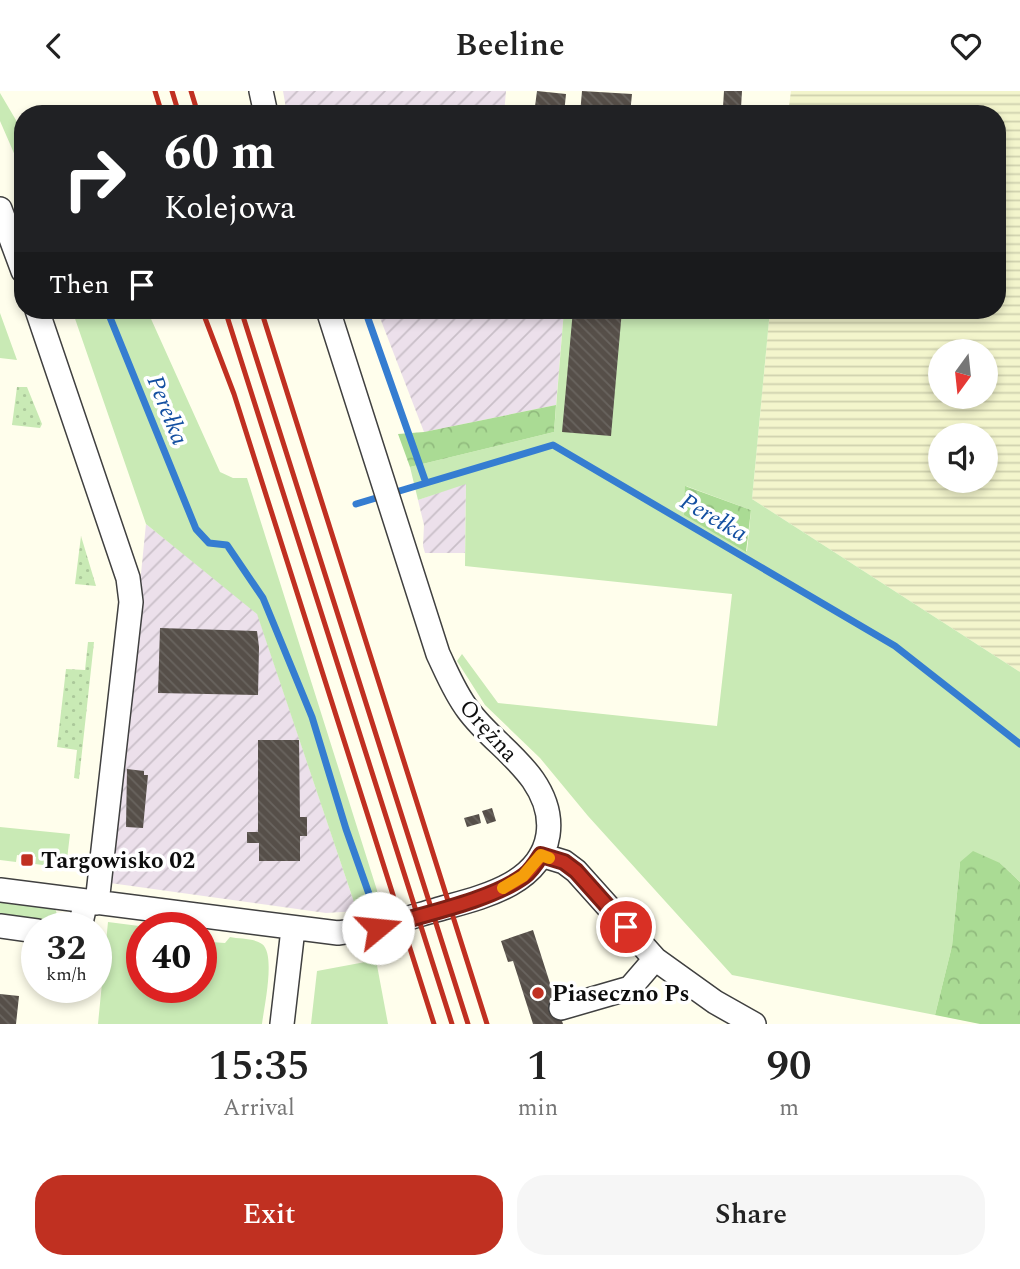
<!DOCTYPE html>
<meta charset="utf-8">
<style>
:root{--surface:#fff;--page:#f6f6f6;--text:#222;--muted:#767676;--accent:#c03021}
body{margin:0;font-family:Spectral,serif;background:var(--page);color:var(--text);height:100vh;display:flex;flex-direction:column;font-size:26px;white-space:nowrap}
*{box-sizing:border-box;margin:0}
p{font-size:23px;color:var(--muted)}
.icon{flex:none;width:38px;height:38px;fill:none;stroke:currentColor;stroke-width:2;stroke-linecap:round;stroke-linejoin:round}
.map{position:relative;height:933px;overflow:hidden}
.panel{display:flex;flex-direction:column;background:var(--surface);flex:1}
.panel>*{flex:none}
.guide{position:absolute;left:14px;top:14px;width:992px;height:214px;border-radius:28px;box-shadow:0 4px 10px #0003;background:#202124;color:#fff;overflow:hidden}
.needle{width:46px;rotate:195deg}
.fabs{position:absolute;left:928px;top:248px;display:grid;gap:14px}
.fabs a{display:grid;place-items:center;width:70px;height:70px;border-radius:50%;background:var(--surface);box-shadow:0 4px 10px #0003;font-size:35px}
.speed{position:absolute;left:21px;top:821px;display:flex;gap:14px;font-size:35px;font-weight:700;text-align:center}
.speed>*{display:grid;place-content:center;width:91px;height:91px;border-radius:50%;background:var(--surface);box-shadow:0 4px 10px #0003;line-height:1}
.speed small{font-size:18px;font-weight:400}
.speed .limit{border:10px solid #d22;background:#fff;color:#111}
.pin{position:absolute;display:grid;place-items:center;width:60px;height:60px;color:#fff;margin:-30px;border:4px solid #fff;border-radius:50%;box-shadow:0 2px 7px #0007}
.me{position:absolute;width:77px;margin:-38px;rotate:73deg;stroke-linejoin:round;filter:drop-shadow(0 0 5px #0008)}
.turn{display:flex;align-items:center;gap:24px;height:147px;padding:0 35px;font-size:32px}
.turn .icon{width:91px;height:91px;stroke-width:2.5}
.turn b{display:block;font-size:49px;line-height:60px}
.then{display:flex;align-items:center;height:66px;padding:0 35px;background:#0003;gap:14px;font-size:26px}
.eta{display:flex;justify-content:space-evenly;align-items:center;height:119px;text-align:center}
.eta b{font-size:42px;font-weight:600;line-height:49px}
.button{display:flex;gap:14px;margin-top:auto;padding:14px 35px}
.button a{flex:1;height:80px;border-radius:28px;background:var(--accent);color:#fff;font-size:28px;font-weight:600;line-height:80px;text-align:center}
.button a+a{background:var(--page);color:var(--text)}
header{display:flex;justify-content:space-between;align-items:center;height:91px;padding:0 35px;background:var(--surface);font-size:32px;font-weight:600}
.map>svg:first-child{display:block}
.industrial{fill:url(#industrial-furrows)}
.farmland{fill:url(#farmland-rules);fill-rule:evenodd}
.grass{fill:#c9eab5;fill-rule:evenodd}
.forest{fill:url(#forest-crowns)}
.garden{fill:url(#garden-dots)}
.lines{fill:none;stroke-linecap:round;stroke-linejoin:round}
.stream{stroke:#357dd1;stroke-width:7}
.building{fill:url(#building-back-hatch)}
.minor-casing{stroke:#404040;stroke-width:26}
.minor{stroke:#fff;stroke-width:23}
.rail{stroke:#c03021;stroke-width:5}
.route-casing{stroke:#7d1f15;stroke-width:18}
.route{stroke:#c03021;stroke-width:12}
.slow{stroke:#f59e0b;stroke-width:12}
.poi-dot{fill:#c03021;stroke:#fff;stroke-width:2.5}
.labels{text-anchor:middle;stroke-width:7;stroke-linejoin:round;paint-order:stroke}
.street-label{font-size:23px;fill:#0d0d0d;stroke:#fff}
.poi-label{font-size:23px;font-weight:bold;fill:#0d0d0d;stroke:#fff;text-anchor:start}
.water-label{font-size:24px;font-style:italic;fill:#134fa1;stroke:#fff}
</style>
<header><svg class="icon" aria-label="back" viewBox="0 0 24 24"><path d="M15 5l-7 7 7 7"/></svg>Beeline<svg class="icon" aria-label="heart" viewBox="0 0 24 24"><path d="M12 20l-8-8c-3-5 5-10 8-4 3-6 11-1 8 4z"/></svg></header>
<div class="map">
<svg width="1020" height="933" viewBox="0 0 1020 933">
<defs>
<pattern id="industrial-furrows" width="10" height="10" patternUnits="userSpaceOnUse" patternTransform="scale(1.75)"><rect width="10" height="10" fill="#ece0eb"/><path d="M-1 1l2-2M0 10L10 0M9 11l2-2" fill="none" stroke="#c9bfc8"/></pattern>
<pattern id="farmland-rules" width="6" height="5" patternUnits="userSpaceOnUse" patternTransform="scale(1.75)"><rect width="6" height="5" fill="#f3f5cc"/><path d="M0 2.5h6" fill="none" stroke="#cfd1ae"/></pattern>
<pattern id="forest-crowns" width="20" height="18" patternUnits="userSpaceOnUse" patternTransform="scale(1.75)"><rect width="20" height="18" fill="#aadb94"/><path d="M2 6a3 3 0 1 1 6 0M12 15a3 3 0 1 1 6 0" fill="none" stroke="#91bb7e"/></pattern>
<pattern id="garden-dots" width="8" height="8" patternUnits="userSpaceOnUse" patternTransform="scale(1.75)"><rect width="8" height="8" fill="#c9eab5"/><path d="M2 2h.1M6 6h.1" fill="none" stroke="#abc89a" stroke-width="1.8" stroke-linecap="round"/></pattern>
<pattern id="building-back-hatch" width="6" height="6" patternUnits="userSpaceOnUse" patternTransform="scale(1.75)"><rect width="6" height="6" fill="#564f49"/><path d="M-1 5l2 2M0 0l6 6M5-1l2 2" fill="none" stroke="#69645f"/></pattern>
</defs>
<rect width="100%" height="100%" fill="#fffeec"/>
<!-- industrial -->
<path class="industrial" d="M283 0H506L504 23H287Z
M377 219H564L556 314 424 341Z
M466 392 465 462H425L423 455 424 434 418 409Z
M146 433 257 522 357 820 326 822 110 792Z"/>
<!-- farmland -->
<path class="farmland" d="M791 0H1020V581L752 408 770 219H998V23H788ZM940 261H985V306H940ZM940 345H985V390H940Z"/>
<!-- grass -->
<path class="grass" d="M0 2 23 41V83L0 30Z
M72 219H147L220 381 233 387H247L381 812 357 820 257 523 146 433Z
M564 219H770L752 408 1020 581V791L1000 772 960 771 952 855 935 924 732 884 588 725 540 667 485 614 457 570 462 563 498 612 717 635 732 503 465 475 466 393 418 409 410 376 554 341ZM686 395 751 419 747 460H746Z
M0 222 17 269 0 267Z
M0 736 70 743 66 777 35 773 36 766 17 764 16 771 0 769Z
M0 810 55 817 59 830 0 823Z
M108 831 147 836H142V896H201V843L207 844 211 851 225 852 230 846C239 848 254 847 262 853 276 863 264 916 262 933H98Z
M376 869 388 933H311L317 880Z"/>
<!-- forest -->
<path class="forest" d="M556 314 554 341 410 376 398 343 424 341Z
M685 395 751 419 746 461 684 424Z
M973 760 1000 772 1020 791V933H980L935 924 952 855 960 771Z"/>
<!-- garden -->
<path class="garden" d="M17 296H27L42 333 40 337 12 334Z
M81 445 96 495 75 493Z
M88 551H94L79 688 74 687 77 659 57 656 66 578 85 579Z"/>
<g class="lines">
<!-- stream -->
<path class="stream" d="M107 219 196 438 209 452 227 454 263 507 312 626 346 738 369 803
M365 219 426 392
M356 413 553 354 895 555 1020 653"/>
</g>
<!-- building -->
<path class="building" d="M537 0 566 3 564 23H534Z
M582 0 632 3 630 23H580Z
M724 0H742L741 17 723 16Z
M573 219H622L611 345 562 341Z
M160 537 257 540 259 556 258 604 158 602Z
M258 649H299L300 726H307V745H300V770H259V752H247V741H258Z
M127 678 144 680V684H148L143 737 126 736Z
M492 717 496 730 487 733 482 720Z
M479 723 481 732 467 736 464 727Z
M533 839 563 933H533L513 870 508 871 501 850Z
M0 903 19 905 16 933H0Z"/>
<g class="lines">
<!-- minor casing -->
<g class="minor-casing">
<path id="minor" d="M261 0 266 23
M0 118 23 180
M37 219 128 487 131 511 97 812
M541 764 564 771 576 780 655 868 715 911 754 933
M0 799 338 842C375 838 401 829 436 819 478 807 540 795 548 744 551 724 544 705 533 689 514 662 487 645 468 619 455 602 447 582 438 563L328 219
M0 835 37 840
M80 836 86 810
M561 917 630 897 655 868
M282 933 293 838"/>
</g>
<!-- minor -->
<use href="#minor" class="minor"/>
<!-- rail -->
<path class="rail" d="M155 0 162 23
M172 0 179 23
M191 0 198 23
M202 219 234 303 434 933
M225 219 452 933
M241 219 468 933
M261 219 487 933"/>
</g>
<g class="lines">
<!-- route casing -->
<g class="route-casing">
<path id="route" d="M378 837C419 824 490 810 524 785 531 780 536 772 541 764L564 771 576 780 626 836"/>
</g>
<!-- route -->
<use href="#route" class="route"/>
<!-- slow -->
<path class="slow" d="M503 797 523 785 541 764 549 767"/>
</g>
<!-- markers -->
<g class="poi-dot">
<rect x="20" y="762" width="14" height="14" rx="3.5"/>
<circle cx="538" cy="902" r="7"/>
</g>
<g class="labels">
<!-- street labels -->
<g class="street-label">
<text transform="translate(489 639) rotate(48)" y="8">Orężna</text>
</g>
<!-- poi labels -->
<g class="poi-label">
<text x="41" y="777">Targowisko 02</text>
<text x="552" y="910">Piaseczno Ps</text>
</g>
<!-- water labels -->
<g class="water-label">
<text transform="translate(168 319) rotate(68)" y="8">Perełka</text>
<text transform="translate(714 426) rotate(30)" y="8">Perełka</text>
</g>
</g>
</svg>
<div class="fabs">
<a><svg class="needle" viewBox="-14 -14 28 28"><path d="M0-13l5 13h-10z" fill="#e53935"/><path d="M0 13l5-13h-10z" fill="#767676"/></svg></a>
<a><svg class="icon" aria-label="sound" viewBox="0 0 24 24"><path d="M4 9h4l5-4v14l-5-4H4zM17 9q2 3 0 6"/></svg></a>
</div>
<div class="speed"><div>32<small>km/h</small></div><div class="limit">40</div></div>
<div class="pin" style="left:626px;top:836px;background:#d93025"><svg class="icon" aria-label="arrive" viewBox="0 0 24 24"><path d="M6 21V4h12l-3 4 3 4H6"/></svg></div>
<svg class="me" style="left:378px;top:837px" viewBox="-20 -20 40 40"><circle r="19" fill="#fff"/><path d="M0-13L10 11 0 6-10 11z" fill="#c03021"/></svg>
<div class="guide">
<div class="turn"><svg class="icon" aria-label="right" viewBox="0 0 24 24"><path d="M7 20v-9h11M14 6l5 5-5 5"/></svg><div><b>60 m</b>Kolejowa</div></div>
<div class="then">Then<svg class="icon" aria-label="arrive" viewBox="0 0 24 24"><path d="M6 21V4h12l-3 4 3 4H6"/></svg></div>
</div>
</div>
<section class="panel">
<div class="eta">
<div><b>15:35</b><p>Arrival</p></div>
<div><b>1</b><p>min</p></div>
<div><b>90</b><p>m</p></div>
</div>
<div class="button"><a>Exit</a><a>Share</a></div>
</section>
